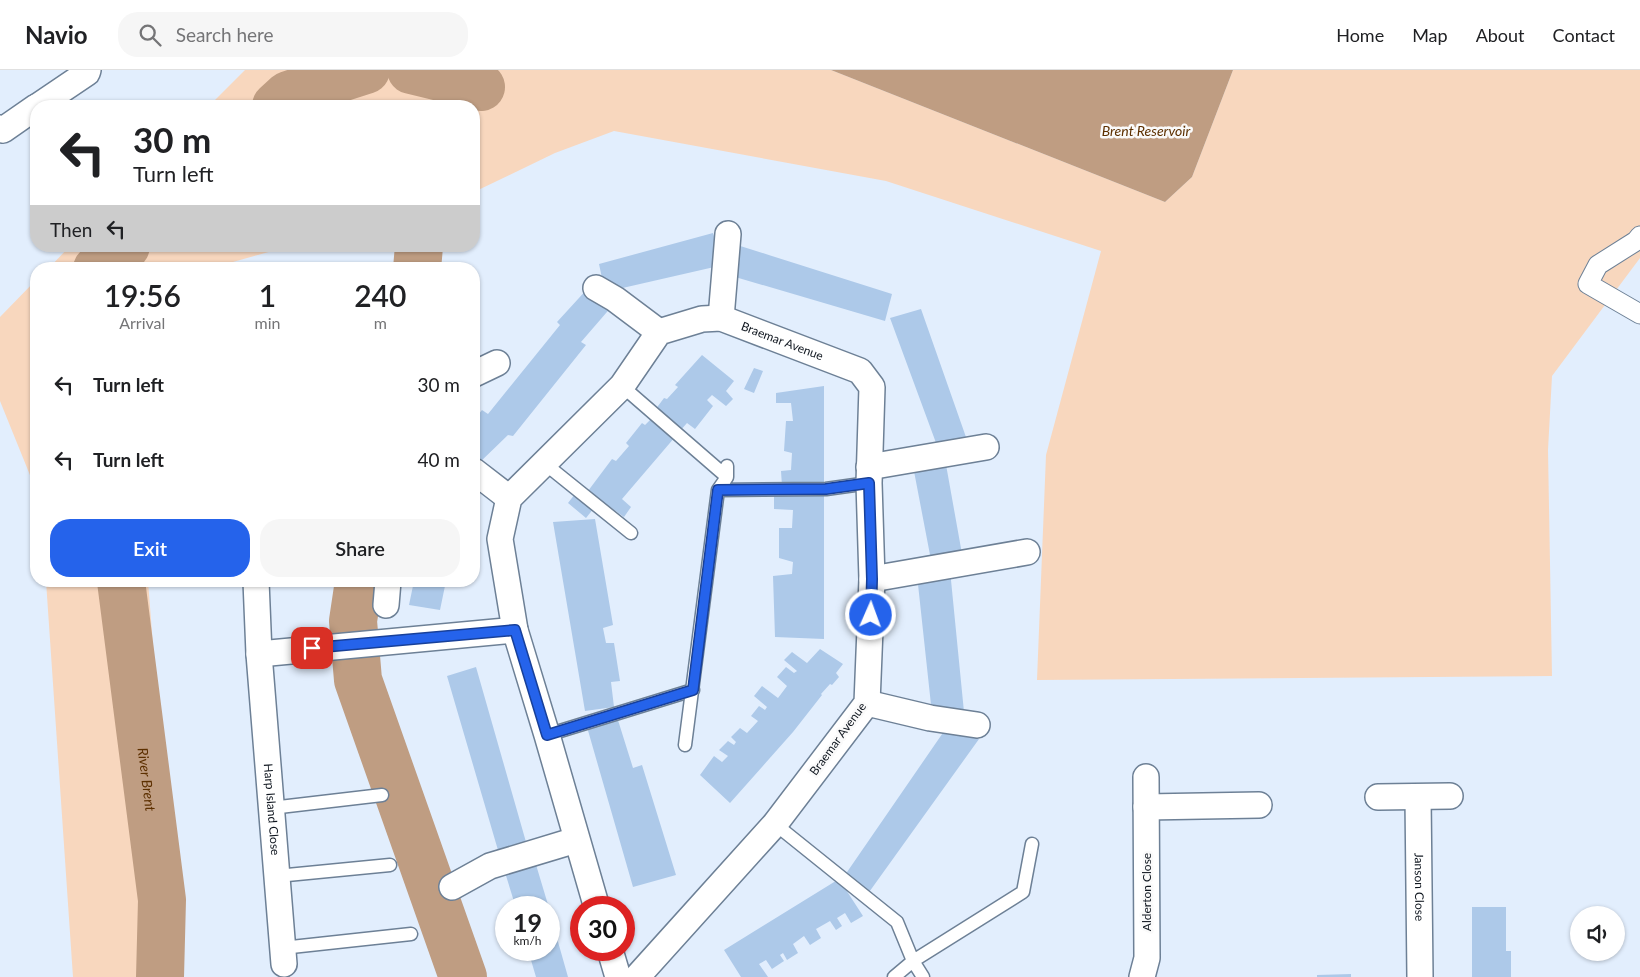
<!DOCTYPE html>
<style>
:root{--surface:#fff;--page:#f6f6f6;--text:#202124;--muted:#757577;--line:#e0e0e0;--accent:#2563eb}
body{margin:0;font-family:Lato,sans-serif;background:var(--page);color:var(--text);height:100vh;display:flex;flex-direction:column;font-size:19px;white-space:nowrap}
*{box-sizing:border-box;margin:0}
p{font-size:16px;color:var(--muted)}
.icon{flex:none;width:28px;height:28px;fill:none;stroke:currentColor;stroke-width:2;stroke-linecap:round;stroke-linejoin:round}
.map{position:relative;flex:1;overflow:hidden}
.panel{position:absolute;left:30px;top:192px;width:450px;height:325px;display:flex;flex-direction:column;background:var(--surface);border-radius:20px;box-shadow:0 1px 4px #0004}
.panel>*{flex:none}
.hud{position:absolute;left:30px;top:30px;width:450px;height:152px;border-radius:20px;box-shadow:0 1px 4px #0004;background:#fff;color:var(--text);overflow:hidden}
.tools{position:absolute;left:1570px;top:836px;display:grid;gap:10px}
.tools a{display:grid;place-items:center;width:55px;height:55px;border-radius:50%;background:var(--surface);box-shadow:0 1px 4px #0004;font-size:25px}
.speed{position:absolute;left:495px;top:826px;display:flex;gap:10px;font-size:25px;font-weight:700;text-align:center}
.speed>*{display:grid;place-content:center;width:65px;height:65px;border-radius:50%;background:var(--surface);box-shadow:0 1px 4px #0004;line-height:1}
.speed small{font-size:12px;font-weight:400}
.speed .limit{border:8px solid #d22;background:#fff;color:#111}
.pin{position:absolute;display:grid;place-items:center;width:42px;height:42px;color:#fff;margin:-21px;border-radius:10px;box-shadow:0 2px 8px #0006}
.me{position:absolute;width:55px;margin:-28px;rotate:2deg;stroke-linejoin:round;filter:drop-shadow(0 0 4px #0008)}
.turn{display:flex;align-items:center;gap:18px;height:105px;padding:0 20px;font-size:22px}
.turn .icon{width:65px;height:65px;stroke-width:2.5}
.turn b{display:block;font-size:35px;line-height:42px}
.then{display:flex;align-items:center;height:48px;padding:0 20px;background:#0003;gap:10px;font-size:19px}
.eta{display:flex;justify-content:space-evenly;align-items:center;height:85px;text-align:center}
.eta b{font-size:30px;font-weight:600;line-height:35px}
.button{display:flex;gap:10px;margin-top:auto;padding:10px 20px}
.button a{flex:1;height:58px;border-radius:20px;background:var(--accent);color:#fff;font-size:20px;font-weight:600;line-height:58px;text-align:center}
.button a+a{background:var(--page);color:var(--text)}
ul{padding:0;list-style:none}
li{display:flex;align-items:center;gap:15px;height:75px;padding:0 20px}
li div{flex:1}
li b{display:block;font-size:19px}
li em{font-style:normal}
header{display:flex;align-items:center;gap:30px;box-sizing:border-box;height:70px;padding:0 25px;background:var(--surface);border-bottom:1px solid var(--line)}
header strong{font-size:24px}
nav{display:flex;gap:28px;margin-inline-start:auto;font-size:18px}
.search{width:350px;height:45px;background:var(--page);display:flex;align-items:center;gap:12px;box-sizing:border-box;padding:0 18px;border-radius:20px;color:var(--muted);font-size:19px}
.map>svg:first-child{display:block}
.green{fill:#f8d7be}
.water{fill:#bf9d82}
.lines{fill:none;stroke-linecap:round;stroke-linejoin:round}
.river{stroke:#bf9d82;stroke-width:48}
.building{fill:#adc9e9}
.service-casing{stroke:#6d8096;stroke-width:15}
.pedestrian-casing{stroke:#6d8096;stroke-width:21}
.minor-casing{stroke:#6d8096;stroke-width:28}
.service{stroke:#fff;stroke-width:12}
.pedestrian{stroke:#fff;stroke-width:19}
.minor{stroke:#fff;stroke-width:25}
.route-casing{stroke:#184099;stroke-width:12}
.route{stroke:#2563eb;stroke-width:9}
.labels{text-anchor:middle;stroke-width:5;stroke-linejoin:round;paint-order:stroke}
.street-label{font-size:12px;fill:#0f161f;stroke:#fafafa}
.water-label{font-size:14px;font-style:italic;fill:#5d3000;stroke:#fafafa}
</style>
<header>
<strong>Navio</strong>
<div class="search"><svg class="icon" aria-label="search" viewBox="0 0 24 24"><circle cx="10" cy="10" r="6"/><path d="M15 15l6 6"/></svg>Search here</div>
<nav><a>Home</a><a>Map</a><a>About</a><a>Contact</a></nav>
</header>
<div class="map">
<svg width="1640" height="907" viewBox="0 0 1640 907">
<rect width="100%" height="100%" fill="#e2eefd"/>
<!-- green -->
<path class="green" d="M245 0H386L414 16 423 0H831L1165 132 1192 107 1233 0H1640V188L1552 306 1548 380 1552 606 1037 610 1046 385 1101 181 886 111 614 61 555 83 474 122V36H209Z
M70 176H290L208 199H48Z
M36 210V420L0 331V247Z
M46 511H148L179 907H73Z"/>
<!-- water -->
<path class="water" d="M386 0H423L414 16Z
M831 0H1233L1192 107 1165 132Z"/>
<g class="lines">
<!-- river -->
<g class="river">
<path d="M411 0 481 17"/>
<path d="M276 36 288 25 366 0"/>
<path d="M97 199 126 176"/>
<path d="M417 199 419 176"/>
<path id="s1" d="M121 511 162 830 160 907"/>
<path d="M359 511 353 551 358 610 463 907"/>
</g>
</g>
<!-- building -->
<path class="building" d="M713 163 723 195 605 222 599 194Z
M734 174 892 224 885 251 725 204Z
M589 217 613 235 581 272 586 275 513 366 508 365 477 395 474 393V350L482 340 488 344 560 255 557 252Z
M921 239 967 370 939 381 890 248Z
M702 285 734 311 726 321 733 329 726 336 712 325 707 330 713 336 695 359 687 353 680 361 655 340 664 328 667 329 678 317 675 315Z
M754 298 763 301 754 323 744 319Z
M824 316V416H782L781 401 791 400 792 383 784 381 786 351H793L791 333H776V323Z
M652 348 675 367 622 429 631 437 624 447 588 421 612 389 616 391 629 376 626 373 642 353 645 355Z
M945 389 962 484 931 490 913 396Z
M824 422V569L775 567 773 506 792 504 793 492 779 488V458H792L793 440 774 439V426Z
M575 424 594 438 586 448 568 433Z
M595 449 613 555 603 558 606 573H614L620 611 611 612 614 637 585 641 553 452Z
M950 500 964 642 932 644 917 505Z
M414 511H446L440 540 409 535Z
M820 579 843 594 836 603 839 607 832 615 830 614 821 624 822 625 793 662 730 733 700 705 714 686 722 692 728 686 719 680 728 671 734 675 736 672 731 667 740 658 747 663 758 651 751 646 759 636 765 640 767 637 754 626 762 616 778 628 787 616 777 607 786 597 794 603 797 601 784 590 792 582 807 593Z
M476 597 528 779 500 787 447 606Z
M617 647 633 698 642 695 676 805 633 817 587 657Z
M949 654 979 669 867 825 845 805Z
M534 788 549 838H516L503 796Z
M839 809 863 846 851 853 845 843 837 848 842 856 836 860 830 851 816 859 821 868 810 875 804 866 793 874 798 883 787 890 783 883 780 885 784 891 772 899 766 890 759 894 768 907H741L724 880Z
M1472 837H1506V881H1511V907H1472Z
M549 840 568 907H536L528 880H549Z
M1351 904V907H1317V905Z"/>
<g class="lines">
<!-- service casing -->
<g class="service-casing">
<path id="service" d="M622 316 727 407
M544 393 631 463
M718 420 826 419 869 413
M547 665 693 620
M685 675 718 420 727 407V396
M271 738 382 725
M775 754 897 852 913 891 923 907
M277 806 390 795
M282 878 411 864
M894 907 913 891 1023 822 1032 774"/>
</g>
<!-- pedestrian casing -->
<g class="pedestrian-casing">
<path id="pedestrian" d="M1640 166 1636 171 1598 195 1588 214 1640 244"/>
</g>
<!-- minor casing -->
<g class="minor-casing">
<g id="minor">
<path d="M38 36 87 3 88 0"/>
<path d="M0 58 3 60 36 37"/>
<path d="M596 218 615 229 659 262"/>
<path d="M721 248 728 164"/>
<path d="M474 304 497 293"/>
<path d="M869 397 986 377"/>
<path d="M474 401 509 428"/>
<path d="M872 509 1027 482"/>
<path id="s2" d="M256 511 259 584 284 894"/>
<path d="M386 535 388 511"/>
<path d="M259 584 515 560"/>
<path d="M867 633 930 648 977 655"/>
<path d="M1378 727 1450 726"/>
<path id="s3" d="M1418 727 1420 907"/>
<path d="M1146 737 1259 735"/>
<path d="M452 817 490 796 576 770"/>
<path id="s4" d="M597 838 547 665 515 560 500 469 509 428 622 316 659 262 702 249 721 248 860 301 872 317 869 413 872 509 867 633 775 754 637 907"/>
<path d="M610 880 618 907"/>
<path d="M1142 907 1147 888 1146 707"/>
</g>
</g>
<!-- service -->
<use href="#service" class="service"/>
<!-- pedestrian -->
<use href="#pedestrian" class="pedestrian"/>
<!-- minor -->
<use href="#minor" class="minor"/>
</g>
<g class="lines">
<!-- route casing -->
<g class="route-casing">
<path id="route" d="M312 578 515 560 547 665 693 620 718 420 826 419 869 413 872 509 871 545"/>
</g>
<!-- route -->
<use href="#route" class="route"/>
</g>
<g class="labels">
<!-- street labels -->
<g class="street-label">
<text dy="4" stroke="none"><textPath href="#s4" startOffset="778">Braemar Avenue</textPath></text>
<text transform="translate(838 669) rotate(-54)" y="4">Braemar Avenue</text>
<text dy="4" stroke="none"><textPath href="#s2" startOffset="229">Harp Island Close</textPath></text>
<text dy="4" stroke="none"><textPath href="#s3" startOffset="90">Janson Close</textPath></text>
<text transform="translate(1147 822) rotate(-90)" y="4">Alderton Close</text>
</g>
<!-- water labels -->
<g class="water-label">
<text x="1146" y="66">Brent Reservoir</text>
<text dy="5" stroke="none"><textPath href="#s1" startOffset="200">River Brent</textPath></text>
</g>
</g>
</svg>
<div class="tools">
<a><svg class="icon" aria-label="sound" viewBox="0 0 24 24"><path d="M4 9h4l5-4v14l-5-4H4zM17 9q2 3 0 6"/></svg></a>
</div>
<div class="speed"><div>19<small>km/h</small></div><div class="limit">30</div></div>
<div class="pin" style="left:312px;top:578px;background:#d93025"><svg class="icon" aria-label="arrive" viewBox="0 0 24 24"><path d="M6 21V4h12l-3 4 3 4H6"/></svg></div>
<svg class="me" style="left:871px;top:545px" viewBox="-20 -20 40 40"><circle r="17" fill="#2563eb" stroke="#fff" stroke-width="3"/><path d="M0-11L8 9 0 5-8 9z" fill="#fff"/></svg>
<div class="hud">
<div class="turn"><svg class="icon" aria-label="left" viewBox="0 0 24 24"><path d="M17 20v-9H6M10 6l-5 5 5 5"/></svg><div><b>30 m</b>Turn left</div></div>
<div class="then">Then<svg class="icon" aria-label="left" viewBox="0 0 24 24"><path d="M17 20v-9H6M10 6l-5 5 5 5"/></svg></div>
</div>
<section class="panel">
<div class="eta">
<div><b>19:56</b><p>Arrival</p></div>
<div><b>1</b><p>min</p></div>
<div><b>240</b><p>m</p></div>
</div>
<ul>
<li><svg class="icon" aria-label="left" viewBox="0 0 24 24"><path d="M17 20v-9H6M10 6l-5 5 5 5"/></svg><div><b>Turn left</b></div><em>30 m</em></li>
<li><svg class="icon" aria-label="left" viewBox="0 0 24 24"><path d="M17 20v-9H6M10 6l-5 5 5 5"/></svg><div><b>Turn left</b></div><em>40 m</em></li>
</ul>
<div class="button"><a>Exit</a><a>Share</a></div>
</section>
</div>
